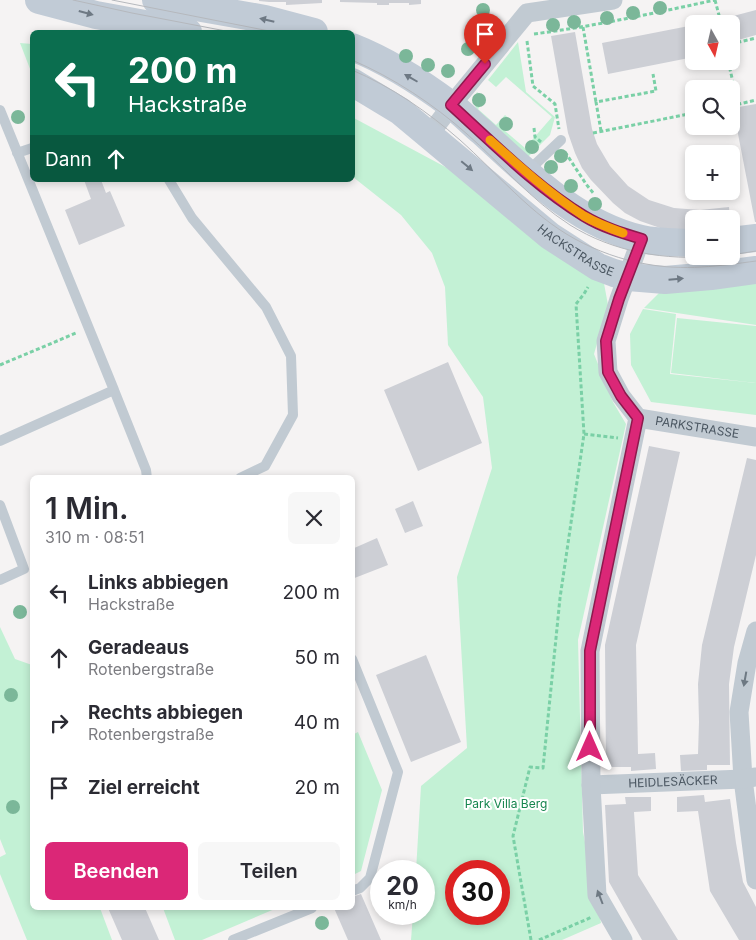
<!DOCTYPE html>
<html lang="de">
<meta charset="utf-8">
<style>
:root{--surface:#fff;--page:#f7f7f7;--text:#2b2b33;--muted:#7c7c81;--accent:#db2777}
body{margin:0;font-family:Inter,sans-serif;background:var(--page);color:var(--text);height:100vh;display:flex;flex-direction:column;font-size:19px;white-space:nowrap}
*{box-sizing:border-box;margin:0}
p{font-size:16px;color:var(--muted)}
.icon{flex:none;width:28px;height:28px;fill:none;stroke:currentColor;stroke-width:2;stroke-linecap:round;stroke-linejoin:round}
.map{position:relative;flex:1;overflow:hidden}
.sheet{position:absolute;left:30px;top:475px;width:325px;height:435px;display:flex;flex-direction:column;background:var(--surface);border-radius:8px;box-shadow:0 2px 8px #0003}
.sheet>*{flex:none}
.guide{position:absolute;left:30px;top:30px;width:325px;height:152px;border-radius:8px;box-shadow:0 2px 8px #0003;background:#0b6e4f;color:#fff;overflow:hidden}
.needle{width:32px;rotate:172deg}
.fabs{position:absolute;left:685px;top:15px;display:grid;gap:10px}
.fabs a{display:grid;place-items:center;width:55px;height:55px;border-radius:8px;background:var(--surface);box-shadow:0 2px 8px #0003;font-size:25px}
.speed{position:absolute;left:370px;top:860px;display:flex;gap:10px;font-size:25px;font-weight:700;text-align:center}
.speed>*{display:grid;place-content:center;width:65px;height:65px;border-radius:50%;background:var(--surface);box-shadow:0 2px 8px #0003;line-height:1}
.speed small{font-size:12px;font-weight:400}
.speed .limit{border:8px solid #d22;background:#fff;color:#111}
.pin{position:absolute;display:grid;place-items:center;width:42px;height:42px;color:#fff;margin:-51px -21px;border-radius:50% 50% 50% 0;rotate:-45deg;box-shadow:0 0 5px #0007}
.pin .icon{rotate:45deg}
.me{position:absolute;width:55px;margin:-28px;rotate:0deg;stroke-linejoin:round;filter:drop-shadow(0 0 4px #0008)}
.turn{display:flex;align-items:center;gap:18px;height:105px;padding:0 15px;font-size:22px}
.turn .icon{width:65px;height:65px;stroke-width:2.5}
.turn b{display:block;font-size:35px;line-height:42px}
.then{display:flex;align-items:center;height:48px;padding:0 15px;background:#0003;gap:10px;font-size:19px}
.round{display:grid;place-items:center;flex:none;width:52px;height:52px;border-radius:8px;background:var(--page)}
.summary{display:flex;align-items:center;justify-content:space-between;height:85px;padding:0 15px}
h1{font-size:30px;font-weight:600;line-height:38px}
.primary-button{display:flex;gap:10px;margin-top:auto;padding:10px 15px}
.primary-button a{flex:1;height:58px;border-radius:8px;background:var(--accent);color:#fff;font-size:20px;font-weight:600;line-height:58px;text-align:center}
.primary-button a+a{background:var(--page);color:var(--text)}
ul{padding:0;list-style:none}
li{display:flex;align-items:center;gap:15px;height:65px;padding:0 15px}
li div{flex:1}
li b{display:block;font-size:19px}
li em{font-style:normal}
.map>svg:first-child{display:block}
.green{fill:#c3f1d5;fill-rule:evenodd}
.building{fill:#cdcfd5}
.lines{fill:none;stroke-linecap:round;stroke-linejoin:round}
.path{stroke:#7ad0a6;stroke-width:3;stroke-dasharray:4 2.5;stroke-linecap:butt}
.service{stroke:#c1cad2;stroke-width:10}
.minor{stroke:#c1cad2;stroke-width:19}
.secondary{stroke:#c1cbd6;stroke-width:28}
.tram{stroke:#b5b8bd;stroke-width:1}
.tree{fill:#7bb799}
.oneway{fill:#6e7984}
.oneway2{fill:#6e7983}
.route-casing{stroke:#8e194d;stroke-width:12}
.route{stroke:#db2777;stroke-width:9}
.slow{stroke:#f59e0b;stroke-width:9}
.labels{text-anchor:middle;stroke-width:4;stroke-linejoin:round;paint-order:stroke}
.street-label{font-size:12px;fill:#4a5661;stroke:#fff}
.park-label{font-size:12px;fill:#17864f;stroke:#fff}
</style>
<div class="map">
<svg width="756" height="940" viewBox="0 0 756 940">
<rect width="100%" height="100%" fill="#f5f3f3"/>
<!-- green -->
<path class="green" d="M518 42 526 92 555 117 550 135 526 159 476 112C475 104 474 99 477 92L486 99 478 109 496 125 505 115 513 122 505 131 525 148 552 117 506 77 496 87 488 80Z
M20 43 32 44V74Z
M352 117 479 185 603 278 608 305 594 354 613 402 626 424 578 640 583 832 601 923 562 940H411L413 914H424V871H416L421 786 467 748 457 577 492 468 483 397 448 345 445 287 432 253 401 215 353 177ZM456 871H499V914H456Z
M756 276V325L644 308 660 292Z
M643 309 676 314 670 374 756 383V415L651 402 631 365 630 334Z
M677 318 756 326V383L671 373Z
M0 627 15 659 32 665V740L30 750 32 755V908H100L112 940H27L0 874V857L6 854 0 839Z
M358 732 382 790 361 871 353 875 352 735Z
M163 908H277L202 940H175Z"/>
<!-- building -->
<path class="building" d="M259 0H322V3L286 5V2H269L259 1Z
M340 0H421V4L409 5V3H389V5H377V3L340 2Z
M756 10V35L731 42V24H703Z
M694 25V57L608 74 602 43Z
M575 32 592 129 597 144 610 166 628 186 649 200 674 208 700 210 729 207 730 219H694V234L669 231 640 221 625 213 613 203 591 180 582 168 575 153 568 133 551 36Z
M756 104V222H755L733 108Z
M84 180H101L106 193 110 191 125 226 79 245 65 210 91 199Z
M448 362 482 443 418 471 384 390Z
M649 446 680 452 636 645 638 754 655 753 656 769 631 771V767H606L605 645Z
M747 458 756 460V555L734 647 729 684 730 765H707V770L681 771 680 755 698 754 699 722 698 684 702 645Z
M413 501 423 526 405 533 395 509Z
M377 538 388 565 352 579V549Z
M426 655 461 742 411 762 376 675Z
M704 795 705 802 730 799 736 843 743 882 756 907V940H739L710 891 698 811 677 812V797Z
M625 797H651V811L634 812 638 875 678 940H642L609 882 605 805 626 804Z
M361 894 381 940H348L334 908H352V897Z
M108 908H145L159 940H122Z"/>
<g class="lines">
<!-- path -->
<path class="path" d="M715 0 720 19
M583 27 596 102
M534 34C595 26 655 13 715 0
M527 41 533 86 555 104 559 129
M731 44 756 38
M729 61V65L738 104
M731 106 756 100
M534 128 535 137 541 142
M601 131 596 102 656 91 653 74
M593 133 694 113
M565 152 586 184 594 194
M0 365 76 333
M584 434 618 438
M531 940 513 836 530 767 543 768 560 598 584 434 576 304 584 294 588 287
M539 940 592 917"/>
<!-- service -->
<path class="service" d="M0 110 114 390 0 441
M17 153 32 148
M527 172 561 140
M169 180 192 218 266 307 291 356 293 415 265 466 240 478
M114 390 146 470 147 478
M0 505 24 569 0 580
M352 659 398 772 370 878 360 888 352 891
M233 940 312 908"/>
<!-- minor -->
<g class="minor">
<path d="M429 135 458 97 527 13 613 0"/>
<path id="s1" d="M638 418 756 437"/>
<path d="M756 631 747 663 739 712 743 779 756 880"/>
<path id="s2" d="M591 785 743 779 756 777"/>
<path d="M623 940 597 895 591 785 590 651 638 418 621 396 608 372 606 341 619 299 641 239"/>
</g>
<!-- secondary -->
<g class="secondary">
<path d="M39 0 96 15 188 32"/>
<path d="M156 0 265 19 314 32"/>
<path d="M352 47C385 60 423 84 451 105 462 113 471 123 482 132 529 175 577 224 641 239 658 243 677 242 694 243"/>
<path id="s3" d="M352 82 400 111 550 236 598 267 614 273 628 277 665 280 711 276 756 270"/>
<path d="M731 241 756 238"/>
</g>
<!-- tram -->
<path class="tram" d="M73 0 132 13 231 32
M112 0 249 27 274 32
M352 60C394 78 433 104 467 134 501 164 531 200 570 225 613 252 666 261 716 256
M352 70C392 87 428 112 460 140 497 173 531 215 575 239 597 251 622 260 646 264 683 271 720 266 756 261
M731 255 756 251"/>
</g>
<!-- trees -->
<g class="tree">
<circle cx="660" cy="8" r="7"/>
<circle cx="483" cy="10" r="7"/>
<circle cx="633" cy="13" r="7"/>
<circle cx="607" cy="18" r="7"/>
<circle cx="574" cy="22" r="7"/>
<circle cx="553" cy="25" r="7"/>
<circle cx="468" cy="49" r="7"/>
<circle cx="406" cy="56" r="7"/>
<circle cx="428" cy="65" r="7"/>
<circle cx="448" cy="71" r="7"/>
<circle cx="479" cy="100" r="7"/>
<circle cx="18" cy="117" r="7"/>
<circle cx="506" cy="124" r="7"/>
<circle cx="532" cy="147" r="7"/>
<circle cx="561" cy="156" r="7"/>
<circle cx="551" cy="167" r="7"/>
<circle cx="571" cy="186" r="7"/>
<circle cx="595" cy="204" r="7"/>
<circle cx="20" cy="612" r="7"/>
<circle cx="11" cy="695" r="7"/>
<circle cx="13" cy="807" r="7"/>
<circle cx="322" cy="923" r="7"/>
</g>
<!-- one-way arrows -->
<defs><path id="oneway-solid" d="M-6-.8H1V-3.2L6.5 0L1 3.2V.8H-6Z" transform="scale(1.25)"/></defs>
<g class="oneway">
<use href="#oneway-solid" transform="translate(86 13) rotate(15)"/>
<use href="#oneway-solid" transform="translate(267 20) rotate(-167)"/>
<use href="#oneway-solid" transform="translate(411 78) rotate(-150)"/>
<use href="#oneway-solid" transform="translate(467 166) rotate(40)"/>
<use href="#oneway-solid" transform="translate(676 279) rotate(-5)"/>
</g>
<g class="oneway2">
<use href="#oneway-solid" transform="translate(745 679) rotate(100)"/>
<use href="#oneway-solid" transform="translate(600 897) rotate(-111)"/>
</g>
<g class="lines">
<!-- route casing -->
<g class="route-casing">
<path id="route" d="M485 64 451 105C493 143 536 187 584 216 602 227 622 233 642 239L619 299 606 341 608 372 621 396 638 418 590 651V747"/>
</g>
<!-- route -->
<use href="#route" class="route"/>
<!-- slow -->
<path class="slow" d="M490 140C520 167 550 194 584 216 596 223 609 228 623 233"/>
</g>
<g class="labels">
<!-- street labels -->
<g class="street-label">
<text dy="4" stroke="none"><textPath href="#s3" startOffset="281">HACKSTRASSE</textPath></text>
<text dy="4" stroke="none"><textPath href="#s1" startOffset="60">PARKSTRASSE</textPath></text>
<text dy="4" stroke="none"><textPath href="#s2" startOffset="82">HEIDLESÄCKER</textPath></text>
</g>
<!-- park labels -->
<g class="park-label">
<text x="506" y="808">Park Villa Berg</text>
</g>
</g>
</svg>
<div class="fabs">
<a><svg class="needle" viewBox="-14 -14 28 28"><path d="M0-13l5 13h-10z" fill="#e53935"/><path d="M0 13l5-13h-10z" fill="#7c7c81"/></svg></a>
<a><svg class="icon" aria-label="search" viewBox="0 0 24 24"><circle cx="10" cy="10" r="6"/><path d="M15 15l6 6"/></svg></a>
<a>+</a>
<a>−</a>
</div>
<div class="speed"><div>20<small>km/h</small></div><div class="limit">30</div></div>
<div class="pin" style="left:485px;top:64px;background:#d93025"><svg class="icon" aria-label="arrive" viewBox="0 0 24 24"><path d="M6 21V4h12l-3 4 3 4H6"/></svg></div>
<svg class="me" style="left:590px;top:747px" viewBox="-20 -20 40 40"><path d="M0-17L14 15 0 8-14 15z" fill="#db2777" stroke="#fff" stroke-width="4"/></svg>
<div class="guide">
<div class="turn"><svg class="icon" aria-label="left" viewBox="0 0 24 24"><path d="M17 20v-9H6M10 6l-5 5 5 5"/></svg><div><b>200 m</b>Hackstraße</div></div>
<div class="then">Dann<svg class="icon" aria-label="ahead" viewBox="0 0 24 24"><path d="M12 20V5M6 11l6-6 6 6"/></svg></div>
</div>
<section class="sheet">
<div class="summary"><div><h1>1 Min.</h1><p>310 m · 08:51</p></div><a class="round"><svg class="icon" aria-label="close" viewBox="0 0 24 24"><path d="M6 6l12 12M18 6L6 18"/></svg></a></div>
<ul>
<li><svg class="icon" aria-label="left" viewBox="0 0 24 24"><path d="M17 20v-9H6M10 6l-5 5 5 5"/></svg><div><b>Links abbiegen</b><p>Hackstraße</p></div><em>200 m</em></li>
<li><svg class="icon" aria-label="ahead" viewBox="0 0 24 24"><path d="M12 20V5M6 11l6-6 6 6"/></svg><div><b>Geradeaus</b><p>Rotenbergstraße</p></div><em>50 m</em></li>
<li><svg class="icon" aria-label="right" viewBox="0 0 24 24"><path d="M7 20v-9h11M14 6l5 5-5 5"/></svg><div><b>Rechts abbiegen</b><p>Rotenbergstraße</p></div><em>40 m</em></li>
<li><svg class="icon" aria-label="arrive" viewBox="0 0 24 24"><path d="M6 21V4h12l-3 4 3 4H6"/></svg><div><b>Ziel erreicht</b></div><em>20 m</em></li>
</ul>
<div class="primary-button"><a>Beenden</a><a>Teilen</a></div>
</section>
</div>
